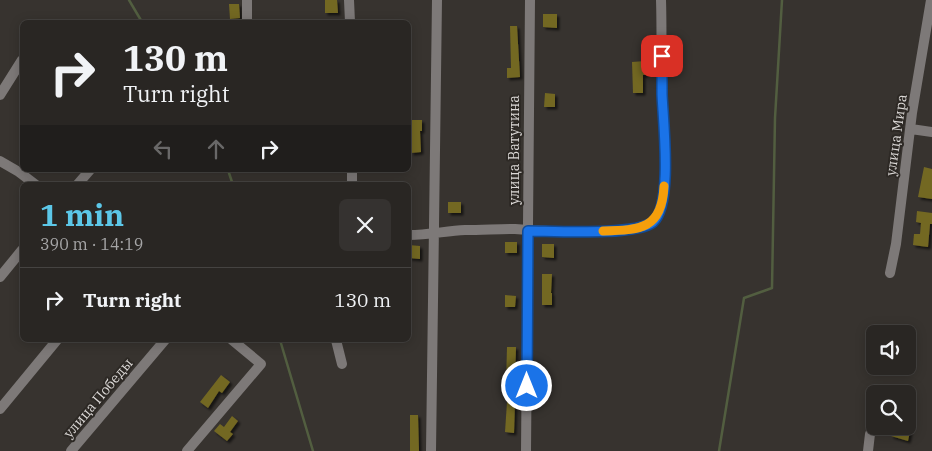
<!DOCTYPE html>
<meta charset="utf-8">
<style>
:root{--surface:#292623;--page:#353230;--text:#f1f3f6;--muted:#a5a5a6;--line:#454341;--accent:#5cc7e8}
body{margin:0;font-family:"IBM Plex Serif",serif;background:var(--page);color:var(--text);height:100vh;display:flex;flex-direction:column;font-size:19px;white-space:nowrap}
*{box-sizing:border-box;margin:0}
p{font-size:16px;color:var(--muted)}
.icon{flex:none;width:28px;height:28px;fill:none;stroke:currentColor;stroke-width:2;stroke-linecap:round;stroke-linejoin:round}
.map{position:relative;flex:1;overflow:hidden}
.details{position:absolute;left:20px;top:182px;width:391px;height:160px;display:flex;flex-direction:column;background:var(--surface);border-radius:8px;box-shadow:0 2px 12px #0003,0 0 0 1px var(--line)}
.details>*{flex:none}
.banner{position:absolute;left:20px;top:20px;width:391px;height:152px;border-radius:8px;box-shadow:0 2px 12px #0003,0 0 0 1px var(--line);background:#292623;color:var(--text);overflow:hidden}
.buttons{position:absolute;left:866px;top:325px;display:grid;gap:10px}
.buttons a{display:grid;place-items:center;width:50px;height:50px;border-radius:8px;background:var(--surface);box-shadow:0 2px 12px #0003,0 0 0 1px var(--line);font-size:25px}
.pin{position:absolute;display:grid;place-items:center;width:42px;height:42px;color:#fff;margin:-21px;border-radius:10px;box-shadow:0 2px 8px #0006}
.me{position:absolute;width:55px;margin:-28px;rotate:0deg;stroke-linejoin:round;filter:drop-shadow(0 0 4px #0008)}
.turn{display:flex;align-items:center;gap:18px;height:105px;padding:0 20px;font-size:22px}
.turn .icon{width:65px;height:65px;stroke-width:2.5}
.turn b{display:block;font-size:35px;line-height:42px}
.lanes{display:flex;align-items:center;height:48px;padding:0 20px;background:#0003;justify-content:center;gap:25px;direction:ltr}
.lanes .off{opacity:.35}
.round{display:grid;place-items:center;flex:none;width:52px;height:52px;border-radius:8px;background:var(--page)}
.headline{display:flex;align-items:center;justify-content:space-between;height:85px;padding:0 20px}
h1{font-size:30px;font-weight:800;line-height:38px;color:var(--accent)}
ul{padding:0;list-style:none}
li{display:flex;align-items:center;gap:15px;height:65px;padding:0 20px;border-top:1px solid var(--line)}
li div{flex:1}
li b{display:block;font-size:19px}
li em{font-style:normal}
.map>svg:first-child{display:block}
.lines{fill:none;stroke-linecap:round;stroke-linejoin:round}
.stream{stroke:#525e40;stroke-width:2.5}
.building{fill:#736723;filter:url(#shadow)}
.minor{stroke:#7d7978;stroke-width:10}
.route-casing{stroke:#114b97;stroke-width:12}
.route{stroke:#1a73e8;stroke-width:9}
.slow{stroke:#f59e0b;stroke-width:9}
.labels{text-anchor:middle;stroke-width:4;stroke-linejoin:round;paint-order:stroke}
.street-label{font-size:14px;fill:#dcd9d7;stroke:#2d2925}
</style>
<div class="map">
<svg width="932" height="451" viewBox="0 0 932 451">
<defs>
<filter id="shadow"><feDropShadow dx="2.5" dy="2.5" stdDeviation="1" flood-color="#0009"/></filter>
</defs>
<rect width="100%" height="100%" fill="#37332f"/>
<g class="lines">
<!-- stream -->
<path class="stream" d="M129 0 142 22
M228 170 233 185
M280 340 313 451
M719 451 744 298 772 288 775 118 782 0"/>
</g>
<!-- building -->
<path class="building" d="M325 0H337L338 13H325Z
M229 4H239L240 18 230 19Z
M543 14H557V28L543 27Z
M510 26H517L520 77 507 78V68H511Z
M645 61 646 75H643V93H633L632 62Z
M545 93 555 94V107H544Z
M412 120H422V131H420L421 152 411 153Z
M924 167 932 169V199L918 197Z
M448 202H461V213H448Z
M917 211 932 213V224H930L928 247 913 245 914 234H920L921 223 916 222Z
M505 242H517V253H505Z
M542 244H554V258L542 257Z
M409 245 420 246V259L409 258Z
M542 274H552L551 293H552V305H542Z
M505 295 516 296 515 307H505Z
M507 347H516L515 383H506Z
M221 375 230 382 222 393 219 391 208 408 200 402Z
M507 402 515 403 514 433 505 432Z
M410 415H418L419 451H410Z
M232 416 238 421 230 432 233 434 227 441 214 431 220 424 224 427Z
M894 426 910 431 908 441 891 436Z"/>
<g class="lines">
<!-- minor -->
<path class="minor" d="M247 0V22
M349 0 350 22
M0 95 22 60
M911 129 932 132
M0 161 19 172 36 185
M352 170V185
M77 185 90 170
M409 235C428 235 446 231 465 230 482 230 498 229 515 229 540 231 637 237 653 221 673 203 663 118 662 91 661 61 662 30 661 0
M890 273 896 244 912 113 931 0
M0 277 22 250
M336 340 342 364
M0 409 57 340
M71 451 165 340
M187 451 261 364 232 340
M431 451 437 0
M526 451 530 0
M868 451 870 434"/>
</g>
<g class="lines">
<!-- route casing -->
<g class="route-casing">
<path id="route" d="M527 386 528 231C552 231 636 236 653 222 673 205 663 120 662 94 662 81 662 68 662 56"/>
</g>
<!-- route -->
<use href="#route" class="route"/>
<!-- slow -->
<path class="slow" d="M603 231C641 230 662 229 664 186"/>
</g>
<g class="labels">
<!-- street labels -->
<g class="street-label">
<text transform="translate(896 135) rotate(-82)" y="5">улица Мира</text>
<text transform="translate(514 150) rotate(-90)" y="5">улица Ватутина</text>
<text transform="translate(98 398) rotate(-50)" y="5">улица Победы</text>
</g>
</g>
</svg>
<div class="buttons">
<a><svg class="icon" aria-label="sound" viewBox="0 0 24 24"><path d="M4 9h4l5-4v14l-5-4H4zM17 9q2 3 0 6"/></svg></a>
<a><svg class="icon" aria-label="search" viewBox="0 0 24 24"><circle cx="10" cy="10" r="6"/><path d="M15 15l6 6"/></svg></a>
</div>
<div class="pin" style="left:662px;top:56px;background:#d93025"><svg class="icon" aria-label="arrive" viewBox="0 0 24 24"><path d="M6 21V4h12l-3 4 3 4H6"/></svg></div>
<svg class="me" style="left:527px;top:386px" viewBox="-20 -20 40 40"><circle r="17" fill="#1a73e8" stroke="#fff" stroke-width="3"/><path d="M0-11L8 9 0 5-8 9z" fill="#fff"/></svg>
<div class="banner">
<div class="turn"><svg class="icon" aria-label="right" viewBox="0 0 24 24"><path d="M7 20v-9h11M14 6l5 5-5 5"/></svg><div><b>130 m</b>Turn right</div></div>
<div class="lanes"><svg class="icon off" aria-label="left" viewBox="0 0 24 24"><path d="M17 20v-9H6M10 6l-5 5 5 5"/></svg><svg class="icon off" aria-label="ahead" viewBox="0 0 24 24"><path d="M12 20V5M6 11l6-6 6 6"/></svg><svg class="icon" aria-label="right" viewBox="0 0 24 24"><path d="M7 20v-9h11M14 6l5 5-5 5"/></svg></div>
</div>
<section class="details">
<div class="headline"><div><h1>1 min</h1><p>390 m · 14:19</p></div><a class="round"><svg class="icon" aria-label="close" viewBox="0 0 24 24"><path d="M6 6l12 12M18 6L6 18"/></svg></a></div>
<ul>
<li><svg class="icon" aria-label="right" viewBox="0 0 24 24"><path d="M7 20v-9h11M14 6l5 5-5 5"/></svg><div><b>Turn right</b></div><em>130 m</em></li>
</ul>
</section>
</div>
